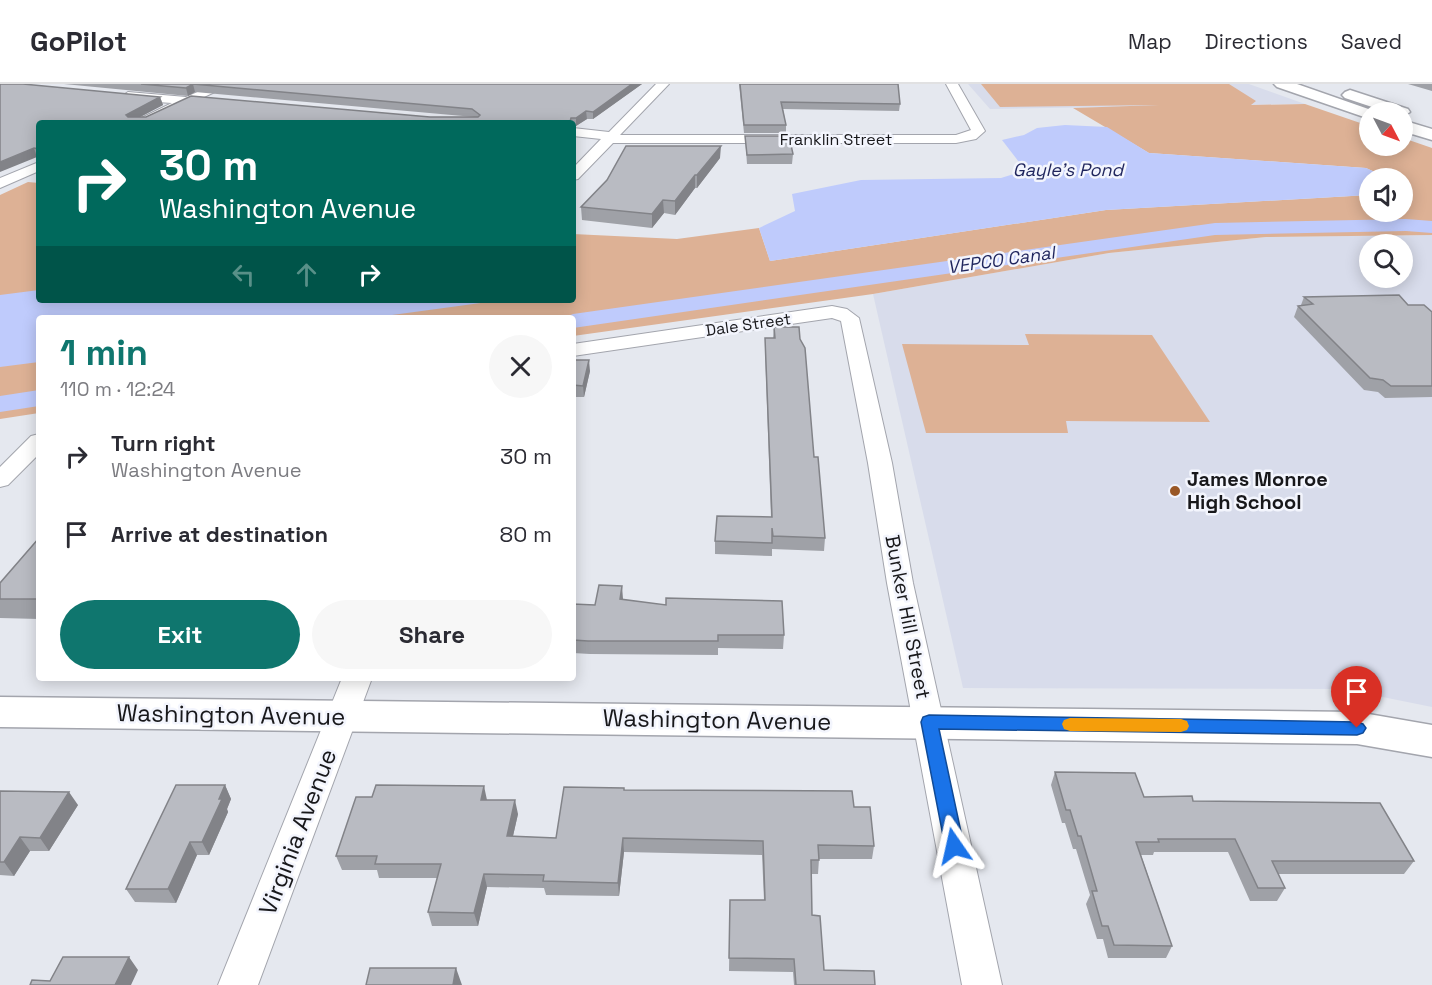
<!DOCTYPE html>
<meta charset="utf-8">
<style>
:root{--surface:#fff;--page:#f7f7f7;--text:#2b2b33;--muted:#7c7c81;--line:#e1e1e2;--accent:#0f766e}
body{margin:0;font-family:"Space Grotesk",sans-serif;background:var(--page);color:var(--text);height:100vh;display:flex;flex-direction:column;font-size:22px;white-space:nowrap}
*{box-sizing:border-box;margin:0}
p{font-size:20px;color:var(--muted)}
.icon{flex:none;width:33px;height:33px;fill:none;stroke:currentColor;stroke-width:2;stroke-linecap:round;stroke-linejoin:round}
.map{position:relative;flex:1;overflow:hidden}
.details{position:absolute;left:36px;top:231px;width:540px;height:366px;display:flex;flex-direction:column;background:var(--surface);border-radius:6px;box-shadow:0 3px 15px #0003}
.details>*{flex:none}
.guide{position:absolute;left:36px;top:36px;width:540px;height:183px;border-radius:6px;box-shadow:0 3px 15px #0003;background:#00695c;color:#fff;overflow:hidden}
.needle{width:39px;rotate:131deg}
.buttons{position:absolute;left:1359px;top:18px;display:grid;gap:12px}
.buttons a{display:grid;place-items:center;width:54px;height:54px;border-radius:50%;background:var(--surface);box-shadow:0 3px 15px #0003;font-size:30px}
.pin{position:absolute;display:grid;place-items:center;width:51px;height:51px;color:#fff;margin:-62px -26px;border-radius:50% 50% 50% 0;rotate:-45deg;box-shadow:0 0 6px #0007}
.pin .icon{rotate:45deg}
.me{position:absolute;width:66px;margin:-33px;rotate:349deg;stroke-linejoin:round;filter:drop-shadow(0 0 4px #0008)}
.turn{display:flex;align-items:center;gap:21px;height:126px;padding:0 24px;font-size:27px}
.turn .icon{width:78px;height:78px;stroke-width:2.5}
.turn b{display:block;font-size:42px;line-height:51px}
.lanes{display:flex;align-items:center;height:57px;padding:0 24px;background:#0003;justify-content:center;gap:30px;direction:ltr}
.lanes .off{opacity:.35}
.round{display:grid;place-items:center;flex:none;width:63px;height:63px;border-radius:32px;background:var(--page)}
.head{display:flex;align-items:center;justify-content:space-between;height:102px;padding:0 24px}
h1{font-size:36px;font-weight:600;line-height:45px;color:var(--accent)}
.button{display:flex;gap:12px;margin-top:auto;padding:12px 24px}
.button a{flex:1;height:69px;border-radius:36px;background:var(--accent);color:#fff;font-size:24px;font-weight:600;line-height:69px;text-align:center}
.button a+a{background:var(--page);color:var(--text)}
ul{padding:0;list-style:none}
li{display:flex;align-items:center;gap:18px;height:78px;padding:0 24px}
li div{flex:1}
li b{display:block;font-size:22px}
li em{font-style:normal}
header{display:flex;align-items:center;gap:36px;box-sizing:border-box;height:84px;padding:0 30px;background:var(--surface);border-bottom:2px solid var(--line)}
header strong{font-size:28px}
nav{display:flex;gap:33px;margin-inline-start:auto;font-size:21px}
.map>svg:first-child{display:block}
.built{fill:#d8dceb;fill-rule:evenodd}
.green{fill:#ddb195}
.water{fill:#bfcbfc}
.lines{fill:none;stroke-linecap:round;stroke-linejoin:round}
.canal{fill:#bfcbfc;fill-rule:evenodd}
.street-casing{stroke:#a3a5ad;stroke-width:2}
.secondary-casing{stroke:#a3a5ad;stroke-width:3}
.primary-casing{stroke:#a3a5ad;stroke-width:3}
.street{fill:#fff;fill-rule:evenodd}
.secondary{fill:#fff;fill-rule:evenodd}
.primary{fill:#fff;fill-rule:evenodd}
.wall{fill:#9fa1a7}
.shaded-wall{fill:#828388}
.building{fill:#b9bbc2;stroke:#828388;stroke-width:1.5}
.route{fill:#1a73e8;stroke:#114b97;stroke-width:1.5}
.slow{fill:#f59e0b}
.poi-dot{fill:#995726;stroke:#f3f5fd;stroke-width:2}
.labels{text-anchor:middle;stroke-width:5;stroke-linejoin:round;paint-order:stroke}
.far-street-label{font-size:16px;fill:#18181b;stroke:#f3f5fd}
.far-water-label{font-size:18px;font-style:italic;fill:#1f255d;stroke:#f3f5fd}
.poi-label{font-size:20px;font-weight:bold;fill:#18181b;stroke:#f3f5fd;text-anchor:start}
.street-label{font-size:20px;fill:#18181b;stroke:#f3f5fd}
.near-street-label{font-size:24px;fill:#18181b;stroke:#f3f5fd}
</style>
<header>
<strong>GoPilot</strong>
<nav><a>Map</a><a>Directions</a><a>Saved</a></nav>
</header>
<div class="map">
<svg width="1432" height="901" viewBox="0 0 1432 901">
<rect width="100%" height="100%" fill="#e5e8ef"/>
<!-- built -->
<path class="built" d="M968 0H1249L1305 20 990 25Z
M1432 151V623L1343 605 963 604 873 210 1109 169 1266 153ZM1370 160H1402V194H1370Z"/>
<!-- green -->
<path class="green" d="M981 0H1229L1256 17 1251 21 1305 20 1369 42 1370 62H1402L1403 54 1432 64V151L1266 153 1109 169 873 210 573 252V234H39V329L0 335V111L28 98 39 99V216H573V150L677 155 759 144 770 177 1106 126 1369 111 1370 128H1402V94H1388L1366 84 1149 69 1073 24 1159 21 1000 23Z
M1025 250 1152 251 1210 338 1066 337 1068 349H926L902 260 1029 261Z"/>
<!-- water -->
<path class="water" d="M1065 41 1107 43 1149 69 1366 84 1388 94H1370L1369 111 1106 126 770 177 759 144 795 127 792 110 861 96 1001 94 1017 89 1022 82 1002 56 1024 51 1037 44Z
M39 206V216H488V218L370 234H39V278L0 283V211Z"/>
<g class="lines">
<!-- canal -->
<path class="canal" d="M1406 135 1432 137V149L1406 147 1215 151 573 244V234H563L573 230 1215 139Z
M39 306V322L0 328V312Z"/>
<!-- street casing -->
<g class="street-casing">
<path id="street" d="M216 0H232L148 39H131L172 19 128 16 122 12 128 8 186 13Z
M656 0H669L620 51H956L971 46 946 0H958L985 47 976 55 956 59H613L578 95 573 96V84L601 55 573 52V44L609 48Z
M39 78V87L0 104V94Z
M832 222 847 225 859 234 892 379 913 499 1002 901H962L887 499 868 379 841 237 832 234 573 272V260Z
M39 350V370L8 401 0 403V383L31 352Z
M342 594H372L258 901H218Z"/>
</g>
<!-- secondary casing -->
<g class="secondary-casing">
<path id="secondary" d="M0 613 1357 628 1432 641V673L1357 660 0 643Z"/>
</g>
<!-- primary casing -->
<g class="primary-casing">
<path id="primary" d="M1274 0H1297L1377 28H1370V35L1364 33 1277 3Z
M1350 6 1408 25 1410 28 1402 33V28H1387L1345 14 1342 11 1345 8Z
M1402 36 1432 45V56L1402 47Z"/>
</g>
<!-- street -->
<use href="#street" class="street"/>
<!-- secondary -->
<use href="#secondary" class="secondary"/>
<!-- primary -->
<use href="#primary" class="primary"/>
</g>
<!-- wall -->
<path class="wall" d="M0 0 160 13 163 21 139 33H474L195 8 188 12 64 0H642L593 35H587L576 42H573V39H39V73H37Z
M739 0H898L900 20 899 27 783 25 786 41V49H744Z
M1408 0H1432V7Z
M745 52 793 70 792 80H747Z
M720 74 697 104H695L675 131 664 129 652 144 582 136 581 123Z
M1304 213 1408 221 1432 228V313L1385 314 1378 308 1364 306 1294 233 1298 222 1301 221Z
M774 243 814 373 825 454 824 467 772 465V472L715 470V457L771 433 765 266V254H773Z
M573 276 590 287 584 313H574L573 316Z
M39 454V535L0 534V499Z
M623 515 784 551 783 565 718 564V571L590 570 573 569V520L595 521Z
M1055 688 1144 713 1193 717 1414 777 1404 790H1278L1285 804 1277 817H1250L1228 768H1154L1153 771H1141L1172 862 1166 874H1108L1103 855H1097L1086 820 1090 811 1076 765H1073L1065 739H1062L1051 701Z
M225 701 231 715 227 725 228 728 209 771H197L176 819 135 818 126 805Z
M624 706 854 723 874 762 872 775H819L818 790H811L812 831 824 886 875 901H794L793 888 729 887 730 816H764L762 771 624 768 619 812 546 811 544 804 487 803 478 842H432L428 828 437 794H379L377 786H342L336 772 487 716 518 730 513 752 556 754Z
M0 707 78 721 49 767H30L14 792 0 791Z"/>
<!-- shaded-wall -->
<path class="shaded-wall" d="M193 0 195 8 188 12 186 4Z
M632 0H642L593 35V28Z
M160 13 163 21 129 39 126 31Z
M586 27 587 35 576 42V34Z
M721 62 720 74 697 104V91Z
M34 64 37 73 0 88V78Z
M695 91V104L675 131V117Z
M663 116 664 129 652 144V130Z
M589 276 590 287 584 313 583 302Z
M622 502 623 515 621 528 620 515Z
M225 701 231 715 227 725 228 728 209 771 202 758Z
M484 702 487 716H481Z
M69 708 78 721 49 767 40 754Z
M515 716 518 730 510 765 507 752Z
M20 753 30 767 14 792 4 778Z
M623 754 624 768 619 812 618 799Z
M190 758 197 771 176 819 168 805Z
M484 790 487 803 478 842 474 829Z
M129 873 138 886 131 901H115Z
M456 884 462 901H453Z"/>
<!-- building -->
<path class="building" d="M0 0H23L160 13 126 31 128 33H146L191 12 430 33H478L480 31 472 25 193 0 186 4 141 0H632L593 28 586 27 576 34H571L570 38 568 39H39V65L34 64 0 78Z
M740 0H898L900 20 781 18 786 41H744Z
M745 52H789L793 70 747 71Z
M626 62H721L697 91H695L675 117 663 116 652 130 581 123 607 96Z
M1399 211 1408 221H1424L1432 228V302H1391L1383 296 1370 294 1298 222 1313 220 1304 213Z
M774 243H799L800 255 805 264 814 373H818L825 454 773 452 772 444V459L715 457 717 432 772 433 765 254H775Z
M573 276H589L583 302 573 301Z
M39 454V515H0V499Z
M599 501 622 502 620 515 666 521V514L782 517 784 551H718V557H588L573 556V520L595 521Z
M1055 688 1135 689 1144 713 1192 712 1193 717 1380 719 1414 777H1272L1285 804H1258L1235 755H1158L1159 758H1136L1172 862 1114 861 1108 842H1102L1092 807H1097L1081 752H1078L1070 726H1066Z
M176 701H225L219 715H222L202 758H190L168 805H126Z
M376 701 484 702 481 716H515L507 752 556 754 564 703 624 704V706L852 707 854 723H870L874 762 818 761 819 776H811L812 831 820 832 824 886 874 887 875 901H796L794 875 729 874 730 816H765L763 757 623 754 618 799 543 797 544 791 484 790 474 829 428 828 441 780H375L377 772H336L356 713H372Z
M0 707 69 708 40 754 20 753 4 778H0Z
M63 873H129L115 901H30L32 896 50 897Z
M370 884H456L453 901H366Z"/>
<!-- route -->
<path class="route" d="M929 631 1357 638 1363 640 1366 644 1363 649 1357 651 939 645 964 762 961 768 954 770 948 768 945 762 921 638 923 633Z"/>
<!-- slow -->
<path class="slow" d="M1070 634 1181 635 1187 637 1189 642 1187 646 1181 648 1070 647 1064 645 1062 640 1064 636Z"/>
<!-- markers -->
<circle class="poi-dot" cx="1175" cy="407" r="6"/>
<g class="labels">
<!-- far-street labels -->
<g class="far-street-label">
<text x="836" y="61">Franklin Street</text>
<text transform="translate(748 240) rotate(-8)" y="6">Dale Street</text>
</g>
<!-- far-water labels -->
<g class="far-water-label">
<text x="1068" y="92">Gayle's Pond</text>
<text transform="translate(1001 176) rotate(-8)" y="6">VEPCO Canal</text>
</g>
<!-- poi labels -->
<g class="poi-label">
<text x="1187" y="402">James Monroe<tspan x="1187" dy="23">High School</tspan></text>
</g>
<!-- street labels -->
<g class="street-label">
<text transform="translate(908 533) rotate(79)" y="7">Bunker Hill Street</text>
</g>
<!-- near-street labels -->
<g class="near-street-label">
<text transform="translate(231 631) rotate(1)" y="8">Washington Avenue</text>
<text transform="translate(717 636) rotate(1)" y="8">Washington Avenue</text>
<text transform="translate(298 748) rotate(-69)" y="8">Virginia Avenue</text>
</g>
</g>
</svg>
<div class="buttons">
<a><svg class="needle" viewBox="-14 -14 28 28"><path d="M0-13l5 13h-10z" fill="#e53935"/><path d="M0 13l5-13h-10z" fill="#7c7c81"/></svg></a>
<a><svg class="icon" aria-label="sound" viewBox="0 0 24 24"><path d="M4 9h4l5-4v14l-5-4H4zM17 9q2 3 0 6"/></svg></a>
<a><svg class="icon" aria-label="search" viewBox="0 0 24 24"><circle cx="10" cy="10" r="6"/><path d="M15 15l6 6"/></svg></a>
</div>
<div class="pin" style="left:1357px;top:644px;background:#d93025"><svg class="icon" aria-label="arrive" viewBox="0 0 24 24"><path d="M6 21V4h12l-3 4 3 4H6"/></svg></div>
<svg class="me" style="left:954px;top:762px" viewBox="-20 -20 40 40"><path d="M0-17L14 15 0 8-14 15z" fill="#1a73e8" stroke="#fff" stroke-width="4"/></svg>
<div class="guide">
<div class="turn"><svg class="icon" aria-label="right" viewBox="0 0 24 24"><path d="M7 20v-9h11M14 6l5 5-5 5"/></svg><div><b>30 m</b>Washington Avenue</div></div>
<div class="lanes"><svg class="icon off" aria-label="left" viewBox="0 0 24 24"><path d="M17 20v-9H6M10 6l-5 5 5 5"/></svg><svg class="icon off" aria-label="ahead" viewBox="0 0 24 24"><path d="M12 20V5M6 11l6-6 6 6"/></svg><svg class="icon" aria-label="right" viewBox="0 0 24 24"><path d="M7 20v-9h11M14 6l5 5-5 5"/></svg></div>
</div>
<section class="details">
<div class="head"><div><h1>1 min</h1><p>110 m · 12:24</p></div><a class="round"><svg class="icon" aria-label="close" viewBox="0 0 24 24"><path d="M6 6l12 12M18 6L6 18"/></svg></a></div>
<ul>
<li><svg class="icon" aria-label="right" viewBox="0 0 24 24"><path d="M7 20v-9h11M14 6l5 5-5 5"/></svg><div><b>Turn right</b><p>Washington Avenue</p></div><em>30 m</em></li>
<li><svg class="icon" aria-label="arrive" viewBox="0 0 24 24"><path d="M6 21V4h12l-3 4 3 4H6"/></svg><div><b>Arrive at destination</b></div><em>80 m</em></li>
</ul>
<div class="button"><a>Exit</a><a>Share</a></div>
</section>
</div>
